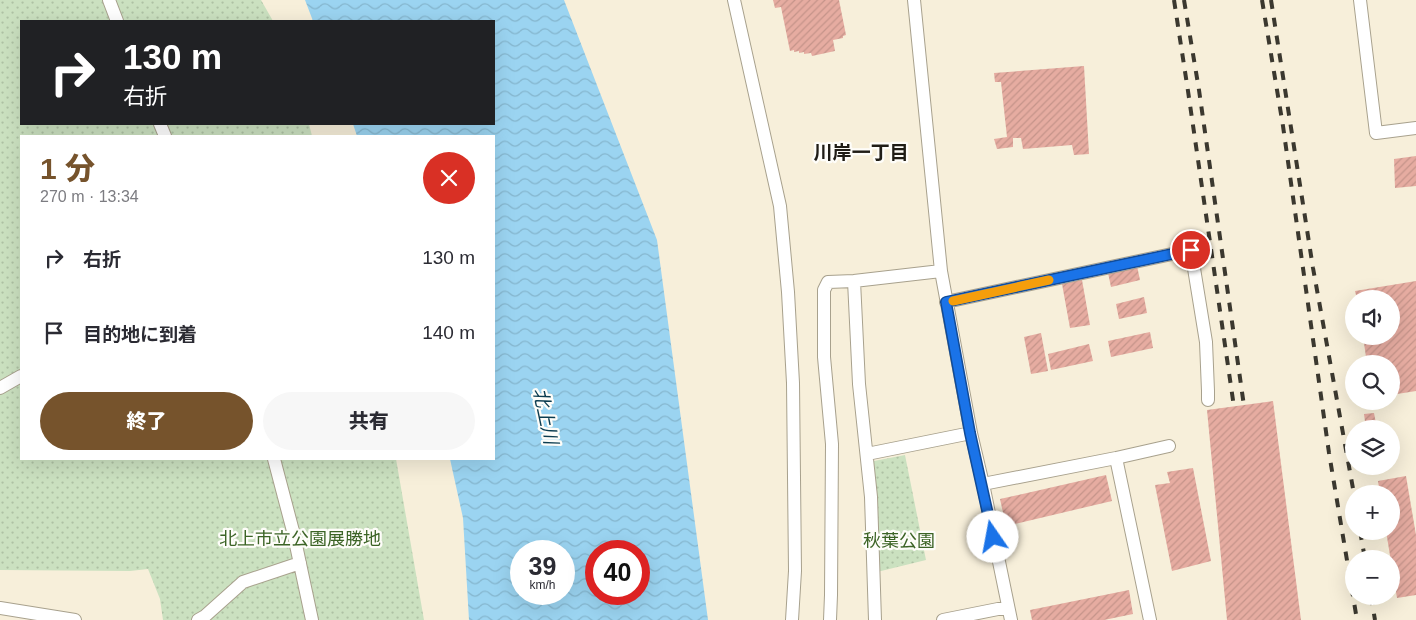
<!DOCTYPE html>
<html lang="ja">
<meta charset="utf-8">
<style>
:root{--surface:#fff;--page:#f7f7f7;--text:#2b2b33;--muted:#7c7c81;--accent:#76532c}
body{margin:0;font-family:Helvetica,"Noto Sans JP",sans-serif;background:var(--page);color:var(--text);height:100vh;display:flex;flex-direction:column;font-size:19px;white-space:nowrap}
*{box-sizing:border-box;margin:0}
p{font-size:16px;color:var(--muted)}
.icon{flex:none;width:28px;height:28px;fill:none;stroke:currentColor;stroke-width:2;stroke-linecap:round;stroke-linejoin:round}
.map{position:relative;flex:1;overflow:hidden}
.details{position:absolute;left:20px;top:135px;width:475px;height:325px;display:flex;flex-direction:column;background:var(--surface);border-radius:0px;box-shadow:0 5px 20px #0002}
.details>*{flex:none}
.top-card{position:absolute;left:20px;top:20px;width:475px;height:105px;border-radius:0px;box-shadow:0 5px 20px #0002;background:#202124;color:#fff;overflow:hidden}
.tools{position:absolute;left:1345px;top:290px;display:grid;gap:10px}
.tools a{display:grid;place-items:center;width:55px;height:55px;border-radius:50%;background:var(--surface);box-shadow:0 5px 20px #0002;font-size:25px}
.speed{position:absolute;left:510px;top:540px;display:flex;gap:10px;font-size:25px;font-weight:700;text-align:center}
.speed>*{display:grid;place-content:center;width:65px;height:65px;border-radius:50%;background:var(--surface);box-shadow:0 5px 20px #0002;line-height:1}
.speed small{font-size:12px;font-weight:400}
.speed .limit{border:8px solid #d22;background:#fff;color:#111}
.pin{position:absolute;display:grid;place-items:center;width:42px;height:42px;color:#fff;margin:-21px;border:2px solid #fff;border-radius:50%;box-shadow:0 1px 5px #0007}
.me{position:absolute;width:55px;margin:-28px;rotate:348deg;stroke-linejoin:round;filter:drop-shadow(0 0 4px #0008)}
.turn{display:flex;align-items:center;gap:18px;height:105px;padding:0 20px;font-size:22px}
.turn .icon{width:65px;height:65px;stroke-width:2.5}
.turn b{display:block;font-size:35px;line-height:42px}
.round{display:grid;place-items:center;flex:none;width:52px;height:52px;border-radius:26px;background:var(--page)}
.head{display:flex;align-items:center;justify-content:space-between;height:85px;padding:0 20px}
h1{font-size:30px;font-weight:800;line-height:38px;color:var(--accent)}
.action{display:flex;gap:10px;margin-top:auto;padding:10px 20px}
.action a{flex:1;height:58px;border-radius:30px;background:var(--accent);color:#fff;font-size:20px;font-weight:800;line-height:58px;text-align:center}
.action a+a{background:var(--page);color:var(--text)}
ul{padding:0;list-style:none}
li{display:flex;align-items:center;gap:15px;height:75px;padding:0 20px}
li div{flex:1}
li b{display:block;font-size:19px}
li em{font-style:normal}
.map>svg:first-child{display:block}
.park{fill:url(#park-dots)}
.water{fill:url(#water-waves);fill-rule:evenodd}
.building{fill:url(#building-hatch)}
.lines{fill:none;stroke-linecap:round;stroke-linejoin:round}
.minor-casing{stroke:#a8a18d;stroke-width:14}
.minor{stroke:#fff;stroke-width:12}
.rail{stroke:#3b382f;stroke-width:4;stroke-dasharray:9 9;stroke-linecap:butt}
.route-casing{stroke:#114b97;stroke-width:12}
.route{stroke:#1a73e8;stroke-width:9}
.slow{stroke:#f59e0b;stroke-width:9}
.labels{text-anchor:middle;stroke-width:4.5;stroke-linejoin:round;paint-order:stroke}
.park-label{font-size:18px;fill:#3c6426;stroke:#fefdf9}
.neighbourhood-label{font-size:19px;font-weight:bold;fill:#201d16;stroke:#fefdf9}
.water-label{font-size:19px;font-style:italic;fill:#0b3c50;stroke:#fefdf9}
</style>
<div class="map">
<svg width="1416" height="620" viewBox="0 0 1416 620">
<defs>
<pattern id="park-dots" width="8" height="8" patternUnits="userSpaceOnUse" patternTransform="scale(1.25)"><rect width="8" height="8" fill="#cbe1c0"/><path d="M2 2h.1M6 6h.1" fill="none" stroke="#aec1a4" stroke-width="1.8" stroke-linecap="round"/></pattern>
<pattern id="water-waves" width="16" height="10" patternUnits="userSpaceOnUse" patternTransform="scale(1.25)"><rect width="16" height="10" fill="#9bd4f1"/><path d="M0 5q4-4 8 0t8 0" fill="none" stroke="#85b6ce"/></pattern>
<pattern id="building-hatch" width="6" height="6" patternUnits="userSpaceOnUse" patternTransform="scale(1.25)"><rect width="6" height="6" fill="#e6aca1"/><path d="M-1 1l2-2M0 6l6-6M5 7l2-2" fill="none" stroke="#c5948a"/></pattern>
</defs>
<rect width="100%" height="100%" fill="#f7efda"/>
<!-- park -->
<path class="park" d="M0 0H261L273 21H21V124H309L312 136H21V459H396L424 620H163L160 599 148 569 130 571 0 570Z
M905 455 926 560 877 572 874 461Z"/>
<!-- water -->
<path class="water" d="M305 0H564L657 240 708 620H469L463 518 450 459H494V136H357L353 124H494V21H313ZM521 551H564V594H521ZM639 551V594H596V551Z"/>
<!-- building -->
<path class="building" d="M773 0H839L846 35 843 36V38L833 40 835 51 812 56 811 53 804 54V52L799 53V51L794 52V50L790 51 781 7 775 8Z
M1084 66 1089 154 1074 155 1072 145 1023 149 1021 138H1013V147L997 149 994 139 1007 137 1001 82H995L994 73Z
M1416 156V186L1395 188 1394 159Z
M1137 266 1140 280 1111 287 1108 273Z
M1082 280 1090 325 1070 328 1062 284Z
M1416 281V391L1391 395V364H1367L1363 336H1391V299H1357L1355 291Z
M1144 297 1147 313 1119 319 1116 304Z
M1150 332 1153 348 1111 357 1108 341Z
M1041 333 1048 371 1031 374 1024 337Z
M1089 344 1093 361 1051 370 1048 354Z
M1273 401 1301 620H1227L1207 410Z
M1374 413 1377 429H1366L1364 414Z
M1193 468 1211 561 1172 571 1155 485 1170 483 1167 472Z
M1106 475 1112 501 1006 526 1000 499Z
M1406 476 1416 535V595L1397 598 1386 531H1391V494H1380L1378 481Z
M1129 590 1133 614 1104 620H1032L1030 610Z"/>
<g class="lines">
<!-- minor casing -->
<g class="minor-casing">
<path id="minor" d="M109 0 117 21
M734 0 780 206 788 292 793 383 795 571 792 620
M914 0 941 271 971 433 983 484 1011 620
M1360 0 1376 133 1416 128
M160 124 165 136
M854 281 859 384 871 497 875 620
M946 302 1191 250 1206 342 1208 391V400
M0 388 21 376
M867 454 971 433
M1116 458 1150 620
M274 459 293 531 312 620
M983 484 1116 458 1169 446
M0 608 75 620
M198 620 205 616 243 582 300 563
M830 620 831 595 832 444 824 357V290L828 282 854 281 941 271
M943 620 1008 607"/>
</g>
<!-- minor -->
<use href="#minor" class="minor"/>
<!-- rail -->
<path class="rail" d="M1174 0 1188 91 1234 407
M1184 0 1199 90 1244 406
M1262 0 1283 126 1329 453 1357 620
M1271 0 1313 268 1354 494
M1360 531 1365 559
M1371 596 1375 620"/>
</g>
<g class="lines">
<!-- route casing -->
<g class="route-casing">
<path id="route" d="M993 537 970 433 946 302 1191 250"/>
</g>
<!-- route -->
<use href="#route" class="route"/>
<!-- slow -->
<path class="slow" d="M953 301 1049 280"/>
</g>
<g class="labels">
<!-- park labels -->
<g class="park-label">
<text x="300" y="545">北上市立公園展勝地</text>
<text x="899" y="547">秋葉公園</text>
</g>
<!-- neighbourhood labels -->
<g class="neighbourhood-label">
<text x="861" y="159">川岸一丁目</text>
</g>
<!-- water labels -->
<g class="water-label">
<text transform="translate(546 416) rotate(78)" y="7">北上川</text>
</g>
</g>
</svg>
<div class="tools">
<a><svg class="icon" aria-label="sound" viewBox="0 0 24 24"><path d="M4 9h4l5-4v14l-5-4H4zM17 9q2 3 0 6"/></svg></a>
<a><svg class="icon" aria-label="search" viewBox="0 0 24 24"><circle cx="10" cy="10" r="6"/><path d="M15 15l6 6"/></svg></a>
<a><svg class="icon" aria-label="layers" viewBox="0 0 24 24"><path d="M12 4l9 5-9 5-9-5zM3 14l9 5 9-5"/></svg></a>
<a>+</a>
<a>−</a>
</div>
<div class="speed"><div>39<small>km/h</small></div><div class="limit">40</div></div>
<div class="pin" style="left:1191px;top:250px;background:#d93025"><svg class="icon" aria-label="arrive" viewBox="0 0 24 24"><path d="M6 21V4h12l-3 4 3 4H6"/></svg></div>
<svg class="me" style="left:993px;top:537px" viewBox="-20 -20 40 40"><circle r="19" fill="#fff"/><path d="M0-13L10 11 0 6-10 11z" fill="#1a73e8"/></svg>
<div class="top-card">
<div class="turn"><svg class="icon" aria-label="right" viewBox="0 0 24 24"><path d="M7 20v-9h11M14 6l5 5-5 5"/></svg><div><b>130 m</b>右折</div></div>
</div>
<section class="details">
<div class="head"><div><h1>1 分</h1><p>270 m · 13:34</p></div><a class="round" style="background:#d93025;color:#fff"><svg class="icon" aria-label="close" viewBox="0 0 24 24"><path d="M6 6l12 12M18 6L6 18"/></svg></a></div>
<ul>
<li><svg class="icon" aria-label="right" viewBox="0 0 24 24"><path d="M7 20v-9h11M14 6l5 5-5 5"/></svg><div><b>右折</b></div><em>130 m</em></li>
<li><svg class="icon" aria-label="arrive" viewBox="0 0 24 24"><path d="M6 21V4h12l-3 4 3 4H6"/></svg><div><b>目的地に到着</b></div><em>140 m</em></li>
</ul>
<div class="action"><a>終了</a><a>共有</a></div>
</section>
</div>
